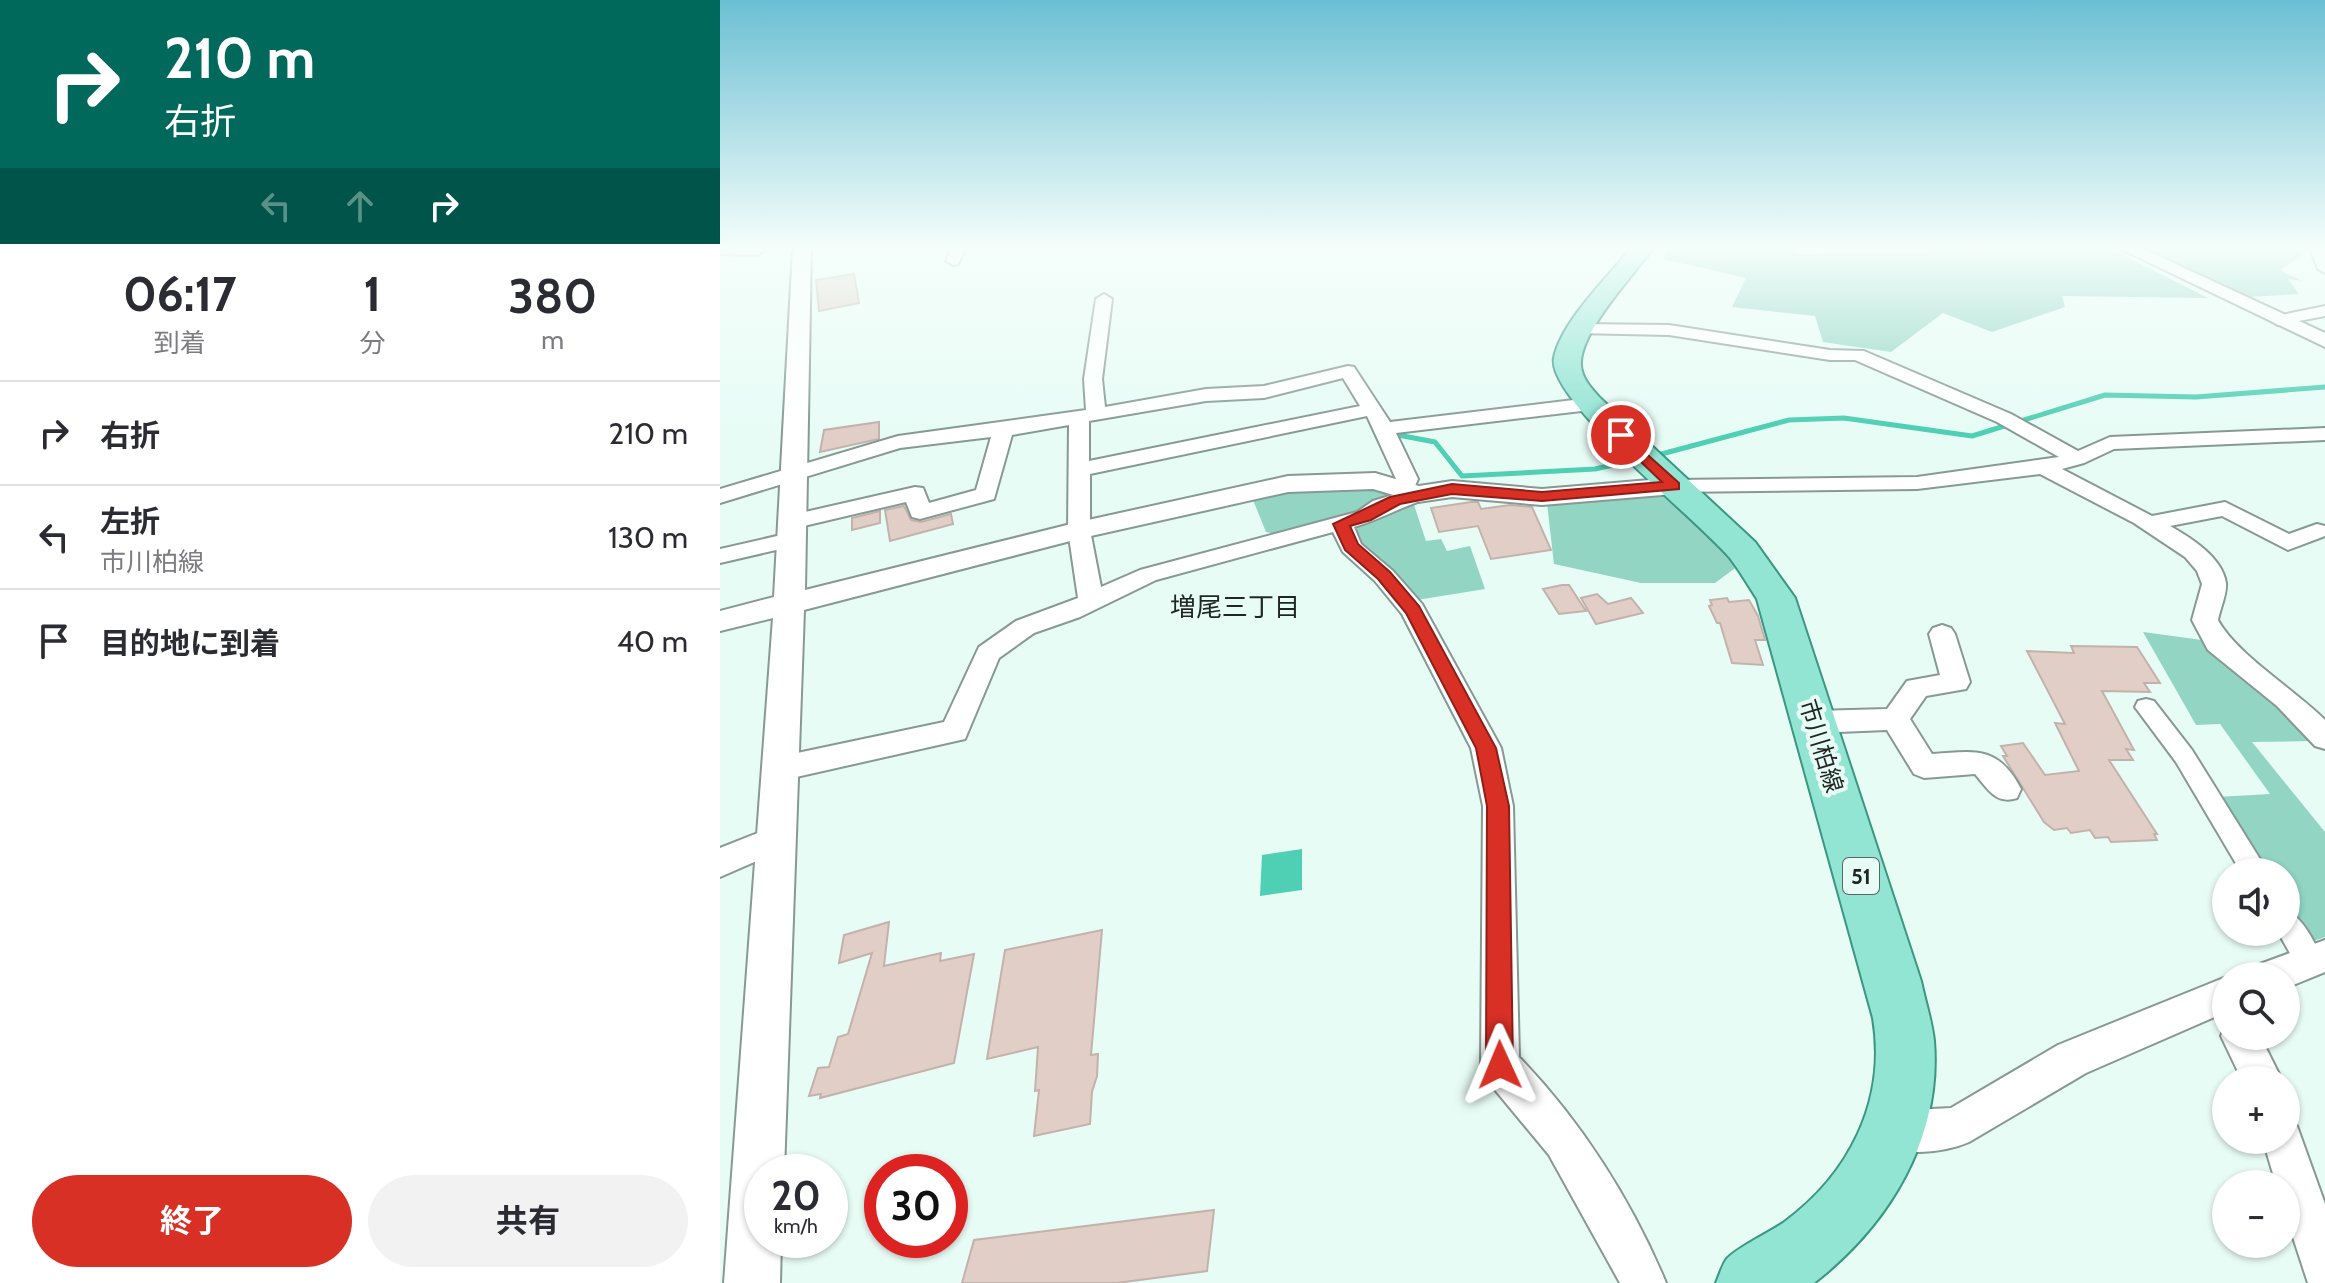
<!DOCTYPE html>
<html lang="ja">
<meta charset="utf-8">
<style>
:root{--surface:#fff;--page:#f2f2f3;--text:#2b2b33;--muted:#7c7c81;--line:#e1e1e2;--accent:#d93025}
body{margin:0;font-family:Cabin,"Noto Sans JP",sans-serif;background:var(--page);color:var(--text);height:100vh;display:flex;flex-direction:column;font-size:30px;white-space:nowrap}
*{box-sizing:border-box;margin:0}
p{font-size:26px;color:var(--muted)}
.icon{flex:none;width:44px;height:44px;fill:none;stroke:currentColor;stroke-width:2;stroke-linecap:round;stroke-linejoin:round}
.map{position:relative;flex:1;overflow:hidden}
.panel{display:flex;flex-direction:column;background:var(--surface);width:720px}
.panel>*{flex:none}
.top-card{background:#00695c;color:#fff;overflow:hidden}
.controls{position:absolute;left:1492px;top:858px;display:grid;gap:16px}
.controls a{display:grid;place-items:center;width:88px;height:88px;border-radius:50%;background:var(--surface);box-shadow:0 2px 6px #0004;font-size:40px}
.speed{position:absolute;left:24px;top:1154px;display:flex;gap:16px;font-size:40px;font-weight:700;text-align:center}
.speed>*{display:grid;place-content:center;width:104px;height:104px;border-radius:50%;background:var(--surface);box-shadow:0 2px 6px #0004;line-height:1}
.speed small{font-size:20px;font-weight:400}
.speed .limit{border:12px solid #d22;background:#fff;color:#111}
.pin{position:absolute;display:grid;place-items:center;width:68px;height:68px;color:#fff;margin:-34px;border:4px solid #fff;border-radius:50%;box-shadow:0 2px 8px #0007}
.me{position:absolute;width:88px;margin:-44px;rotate:359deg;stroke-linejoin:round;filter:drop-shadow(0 0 6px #0008)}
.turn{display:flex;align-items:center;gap:28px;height:168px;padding:0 32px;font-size:36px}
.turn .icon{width:104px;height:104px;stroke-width:2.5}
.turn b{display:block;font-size:56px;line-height:68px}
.lanes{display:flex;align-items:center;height:76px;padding:0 32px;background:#0003;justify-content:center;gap:40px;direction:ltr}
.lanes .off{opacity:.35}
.eta{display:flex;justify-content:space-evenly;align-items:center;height:136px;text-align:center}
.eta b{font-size:48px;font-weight:700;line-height:56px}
.action{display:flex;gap:16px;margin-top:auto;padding:16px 32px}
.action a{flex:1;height:92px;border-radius:48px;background:var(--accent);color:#fff;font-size:32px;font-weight:700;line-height:92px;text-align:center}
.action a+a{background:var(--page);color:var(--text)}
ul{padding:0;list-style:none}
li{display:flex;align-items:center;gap:24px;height:104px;padding:0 32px;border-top:2px solid var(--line)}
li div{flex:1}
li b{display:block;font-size:30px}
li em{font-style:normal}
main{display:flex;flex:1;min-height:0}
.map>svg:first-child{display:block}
.green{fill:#92d5c3}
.water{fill:#4fcfb3}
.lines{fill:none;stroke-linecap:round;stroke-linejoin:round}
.stream{stroke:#4fcfb3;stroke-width:5}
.building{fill:#e1cec7;stroke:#c3b2ab;stroke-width:2}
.pedestrian-casing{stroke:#879994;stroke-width:4}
.minor-casing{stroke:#879994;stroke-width:4}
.tertiary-casing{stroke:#879994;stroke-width:4}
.primary-casing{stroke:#3b9682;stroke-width:4}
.pedestrian{fill:#fff;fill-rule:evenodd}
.minor{fill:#fff;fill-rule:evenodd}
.tertiary{fill:#fff;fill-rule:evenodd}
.primary{fill:#92e4d3;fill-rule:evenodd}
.route{fill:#d93025;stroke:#8d1f18;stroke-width:2}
.labels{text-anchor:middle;stroke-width:8;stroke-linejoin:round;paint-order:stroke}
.shield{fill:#e8fcf6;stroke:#5b6663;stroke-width:2}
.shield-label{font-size:22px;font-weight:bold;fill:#1f2624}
.street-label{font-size:24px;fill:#1f2624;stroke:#e8fcf6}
.neighbourhood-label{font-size:26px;fill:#1f2624;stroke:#e8fcf6}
</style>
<main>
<section class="panel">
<div class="top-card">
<div class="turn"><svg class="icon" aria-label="right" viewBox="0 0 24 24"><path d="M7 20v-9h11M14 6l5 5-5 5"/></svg><div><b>210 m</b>右折</div></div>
<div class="lanes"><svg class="icon off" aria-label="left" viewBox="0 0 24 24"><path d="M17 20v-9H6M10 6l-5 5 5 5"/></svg><svg class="icon off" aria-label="ahead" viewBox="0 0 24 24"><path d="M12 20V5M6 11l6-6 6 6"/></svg><svg class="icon" aria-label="right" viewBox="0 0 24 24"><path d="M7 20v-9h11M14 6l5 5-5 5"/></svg></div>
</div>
<div class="eta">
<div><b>06:17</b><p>到着</p></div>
<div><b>1</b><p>分</p></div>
<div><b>380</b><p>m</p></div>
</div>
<ul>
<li><svg class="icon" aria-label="right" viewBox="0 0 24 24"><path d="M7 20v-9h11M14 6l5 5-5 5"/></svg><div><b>右折</b></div><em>210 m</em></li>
<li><svg class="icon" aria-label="left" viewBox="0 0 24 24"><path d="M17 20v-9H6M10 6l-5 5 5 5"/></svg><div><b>左折</b><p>市川柏線</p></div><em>130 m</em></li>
<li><svg class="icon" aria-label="arrive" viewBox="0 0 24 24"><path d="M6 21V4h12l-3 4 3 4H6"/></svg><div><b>目的地に到着</b></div><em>40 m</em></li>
</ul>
<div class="action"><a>終了</a><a>共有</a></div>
</section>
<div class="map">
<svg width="1605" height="1283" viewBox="0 0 1605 1283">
<rect width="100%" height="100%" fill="#e8fcf6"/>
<!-- green -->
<path class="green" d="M948 248H1067L1081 254 1389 248 1488 298 1342 296 1345 307 1272 332 1223 313 1171 352 1103 342 1095 316 1012 307 1026 278 943 259Z
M1422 248H1593L1560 270 1582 281 1568 279 1579 294 1527 297Z
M652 487 674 491C660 518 584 527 555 534L546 532 533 500C551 484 627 488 652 487Z
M933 494 954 498 1018 566 995 583H921L834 564 827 503Z
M694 505 706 541 721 539 727 551 750 546 765 589 697 600 639 544 632 529Z
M1423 632 1482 640 1554 696 1594 741 1532 742 1605 832V937L1585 944 1566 912V872H1542L1497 797 1550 794 1500 724 1476 725Z"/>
<!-- water -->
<path class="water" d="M582 849V890L540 896 542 855Z"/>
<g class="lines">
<!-- stream -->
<path class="stream" d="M678 435 715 442 742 476 875 469 915 460
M934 456 1069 420 1124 418 1252 436 1385 395 1476 397 1605 387"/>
</g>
<!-- building -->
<path class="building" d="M134 274 139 303 99 311 96 280Z
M159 422V439L100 452 104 430Z
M751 502H758L761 509 790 505 812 507 831 550 771 559 758 526 719 532 711 508Z
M184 506 191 520 201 522 231 514 233 524 170 541 165 510Z
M160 511V523L132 530V518Z
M842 585H849L866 611 839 614 823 589Z
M877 594 888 604 911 598 923 613 876 624 861 598Z
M1007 598 1009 602 1029 600 1038 616 1045 640H1035L1043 665 1012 663 1000 623H997L989 606 992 605 990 600Z
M1351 646 1417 647 1440 683H1424L1430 692 1382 691 1414 750 1406 749 1413 760H1389L1437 834H1434L1437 840 1391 842 1388 837 1375 838 1370 830 1351 833 1347 828 1334 830 1324 822 1283 756H1287L1281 746 1303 743 1325 775 1359 771 1335 723 1345 724 1307 651 1354 653Z
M169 922 164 966 221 953 220 961 254 954 234 1063 100 1098 101 1094 89 1096 98 1068 109 1067 118 1037 128 1034 152 953 119 963 124 935Z
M382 930 371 1055 378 1054 377 1076 372 1092 370 1124 314 1136 319 1090 315 1091 318 1047 267 1059 285 950Z
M494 1210 487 1271 397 1283H242L254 1240Z"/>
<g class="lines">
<!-- pedestrian casing -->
<g class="pedestrian-casing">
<path id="pedestrian" d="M1426 699 1434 701 1472 750 1548 872H1521L1456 762 1415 707 1418 701Z
M1566 910C1583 917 1596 945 1604 962L1600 971 1590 975 1580 971 1558 932H1566Z"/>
</g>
<!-- minor casing -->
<g class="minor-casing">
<path id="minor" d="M0 248H41L44 251 37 255 0 254Z
M232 248H246L238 264 233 265 226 261Z
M1594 248H1605V273L1598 269 1591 251Z
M384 294 392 299 382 379 385 407 486 389 544 386 628 366 634 367 670 422 870 398 879 404 870 410 676 433 698 479 694 488 706 489 709 494 706 499C681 507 659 520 634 527L641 544 673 571 702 604 781 748 793 806 799 1057C861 1121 912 1201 946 1283H900L829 1155 766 1079 761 1065 763 806 751 748 682 614 655 581 623 552 613 532 436 580 360 617 314 633 279 658 245 739 63 780 52 776 48 768 52 760 63 756 224 722 259 647 296 621 358 598 348 530 349 425 292 435 274 499 200 519 192 517 186 502 71 529 60 522 63 517 195 487 203 488 209 503 256 490 271 437 180 448 0 503V489L178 436 366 410 364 379 376 299ZM623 378 640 406 369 461V421L486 401 544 398ZM647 416 676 479 673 488 679 493 653 501 637 512 420 570 381 587 370 530V474Z
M1605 306V316L1558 325 1550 320 1552 317Z
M861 324 949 325 1110 350 1144 351 1291 414 1358 451 1390 437 1605 428V440L1394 449 1364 463 1342 469 1432 516 1505 502 1569 534 1597 524 1605 526V536L1568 550 1502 516 1450 526C1471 538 1502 557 1506 583 1507 594 1500 609 1498 620 1515 653 1575 690 1605 720V749L1595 746 1557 706 1488 650 1472 620 1482 584 1477 571 1465 557 1414 523 1320 474 1197 489 954 492 943 486 954 480 1197 477 1339 457 1277 422 1135 360H1110L949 335 855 333V325Z
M70 533 78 535 81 540 78 545 0 563V549Z
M1222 625 1231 628 1235 634 1250 682 1246 689 1206 696 1190 719 1212 754C1255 751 1278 745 1301 789L1297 798C1276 805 1268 789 1255 774L1204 778 1194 774 1167 730 1094 733 1084 729 1080 722 1084 715 1094 711 1167 709 1187 681 1220 675 1209 634 1213 628Z
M58 825 69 829 74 838 69 847 0 877V848Z
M1605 940V972L1566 988V976H1535L1540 964Z
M1506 977V1012L1366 1073 1249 1142C1224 1153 1184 1156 1159 1145L1153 1131 1159 1117 1173 1111 1231 1108 1338 1045Z
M1506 1024V1036H1540L1562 1080H1522L1501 1036Z
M1566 1121 1577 1126 1605 1204V1283H1588L1566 1216V1184H1556L1543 1140H1566Z"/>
</g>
<!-- tertiary casing -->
<g class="tertiary-casing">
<path id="tertiary" d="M73 248H91L85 590 359 522 568 476 655 473 699 486 732 481 822 489 954 478 963 480 967 486 963 492 954 494 822 505 732 497 698 502 653 489 568 492 362 538 84 610 64 1172H42V1240H61L60 1283H4L53 618 0 631V611L54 597Z
M1399 248H1421L1605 333V347Z"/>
</g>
<!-- primary casing -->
<g class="primary-casing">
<path id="primary" d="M911 248H933C914 275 858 333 861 366 862 379 872 389 880 398L1035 542 1075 598 1201 981C1205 1001 1212 1021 1214 1041 1222 1138 1169 1225 1094 1283H996C999 1276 1002 1266 1006 1260 1014 1249 1050 1232 1063 1223 1129 1175 1167 1101 1153 1018L1037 599C1028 585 1020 571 1010 558 979 521 826 399 834 358 841 322 888 277 911 248Z"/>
</g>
<!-- pedestrian -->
<use href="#pedestrian" class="pedestrian"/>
<!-- minor -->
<use href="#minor" class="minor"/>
<!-- tertiary -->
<use href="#tertiary" class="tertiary"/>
<!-- primary -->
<use href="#primary" class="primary"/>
</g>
<!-- sky -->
<linearGradient id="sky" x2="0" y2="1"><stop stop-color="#6bbfd3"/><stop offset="0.58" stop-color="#f5fefb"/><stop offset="1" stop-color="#f5fefb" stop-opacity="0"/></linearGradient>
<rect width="1605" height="427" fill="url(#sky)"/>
<!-- route -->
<path class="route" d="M901 431 959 483V489L822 501 732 494 680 504 651 520 630 526 638 544 670 572 699 606 776 748 789 806 793 1065 789 1074 780 1078 770 1074 766 1065 767 806 756 748 686 613 658 579 625 550 613 524 670 497 732 484 822 492 942 482 896 438V432Z"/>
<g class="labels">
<!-- shield labels -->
<rect class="shield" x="1123" y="858" width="36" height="36" rx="6"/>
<g class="shield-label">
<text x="1141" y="884">51</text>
</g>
<!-- street labels -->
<g class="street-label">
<text transform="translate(1101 746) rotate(73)" y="8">市川柏線</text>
</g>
<!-- neighbourhood labels -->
<g class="neighbourhood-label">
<text x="515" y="616">増尾三丁目</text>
</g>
</g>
</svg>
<div class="controls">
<a><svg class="icon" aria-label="sound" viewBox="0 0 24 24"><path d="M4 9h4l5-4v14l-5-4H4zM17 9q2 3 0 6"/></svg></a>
<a><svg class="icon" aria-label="search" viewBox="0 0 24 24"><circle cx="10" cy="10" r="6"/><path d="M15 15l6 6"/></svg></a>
<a>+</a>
<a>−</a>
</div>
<div class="speed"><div>20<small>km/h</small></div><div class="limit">30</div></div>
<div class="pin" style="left:901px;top:435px;background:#d93025"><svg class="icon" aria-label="arrive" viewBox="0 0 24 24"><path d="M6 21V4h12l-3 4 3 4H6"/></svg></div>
<svg class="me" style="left:780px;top:1065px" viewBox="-20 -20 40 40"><path d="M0-17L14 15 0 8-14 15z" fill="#d93025" stroke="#fff" stroke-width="4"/></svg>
</div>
</main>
